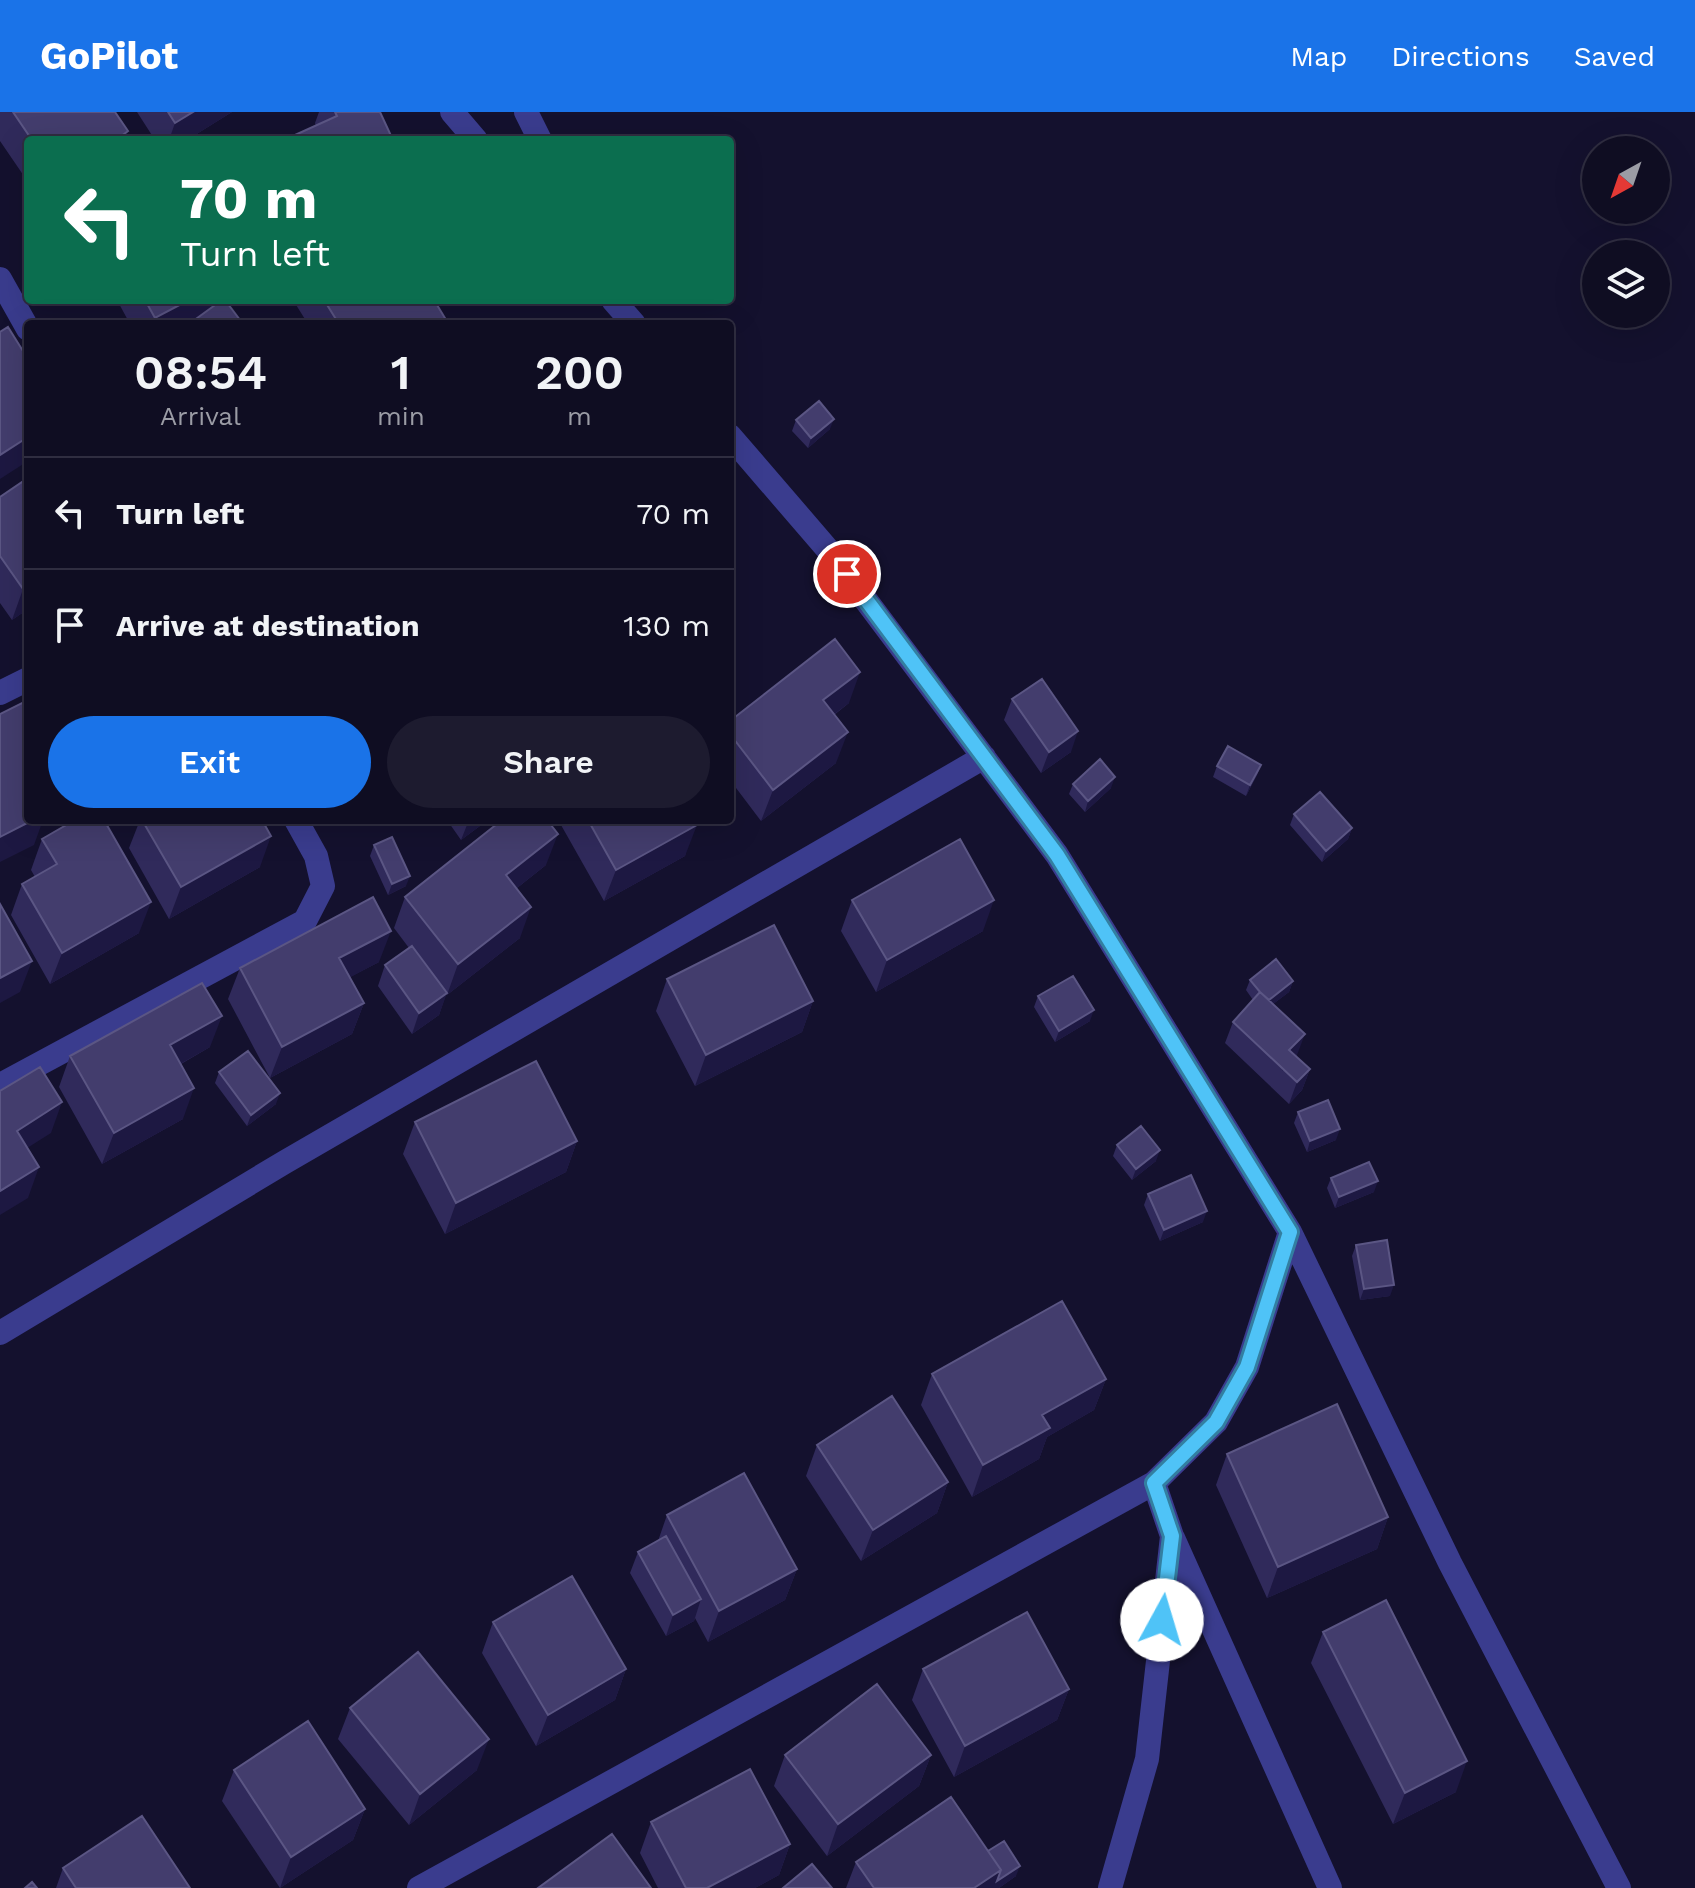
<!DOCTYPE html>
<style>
:root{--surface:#0f0d22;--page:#1d1b2f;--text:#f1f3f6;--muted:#9b9ca5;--line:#2f2d40;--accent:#1a73e8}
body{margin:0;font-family:"Work Sans",sans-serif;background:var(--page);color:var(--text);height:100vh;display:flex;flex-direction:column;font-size:30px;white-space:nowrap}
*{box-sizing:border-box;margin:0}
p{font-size:26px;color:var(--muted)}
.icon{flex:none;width:44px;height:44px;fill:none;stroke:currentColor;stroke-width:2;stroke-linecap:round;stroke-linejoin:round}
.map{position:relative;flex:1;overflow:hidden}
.sheet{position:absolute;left:24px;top:208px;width:710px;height:504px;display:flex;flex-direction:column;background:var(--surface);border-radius:8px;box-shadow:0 8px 32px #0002,0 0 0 2px var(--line)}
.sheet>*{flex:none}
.banner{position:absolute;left:24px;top:24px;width:710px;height:168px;border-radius:8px;box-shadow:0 8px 32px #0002,0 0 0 2px var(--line);background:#0b6e4f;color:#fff;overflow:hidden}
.needle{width:52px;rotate:220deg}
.buttons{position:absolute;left:1582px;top:24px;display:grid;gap:16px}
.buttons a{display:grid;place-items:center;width:88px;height:88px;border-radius:50%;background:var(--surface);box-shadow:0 8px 32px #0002,0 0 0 2px var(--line);font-size:40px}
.pin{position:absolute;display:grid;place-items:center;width:68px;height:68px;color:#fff;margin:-34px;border:4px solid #fff;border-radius:50%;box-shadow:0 2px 8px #0007}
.me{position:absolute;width:88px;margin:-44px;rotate:6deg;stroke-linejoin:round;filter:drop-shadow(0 0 6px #0008)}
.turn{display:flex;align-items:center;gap:28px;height:168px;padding:0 24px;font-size:36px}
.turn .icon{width:104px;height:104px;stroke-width:2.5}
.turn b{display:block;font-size:56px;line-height:68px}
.eta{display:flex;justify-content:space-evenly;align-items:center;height:136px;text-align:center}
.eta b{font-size:48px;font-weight:600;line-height:56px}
.cta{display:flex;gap:16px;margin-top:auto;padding:16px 24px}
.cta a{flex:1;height:92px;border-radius:48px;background:var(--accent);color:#fff;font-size:32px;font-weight:600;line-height:92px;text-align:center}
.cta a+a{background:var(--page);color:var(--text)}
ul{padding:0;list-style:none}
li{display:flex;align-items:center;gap:24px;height:112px;padding:0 24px;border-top:2px solid var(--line)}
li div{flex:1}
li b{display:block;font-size:30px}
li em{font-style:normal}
header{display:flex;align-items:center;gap:48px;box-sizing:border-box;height:112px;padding:0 40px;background:var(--accent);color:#fff}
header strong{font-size:38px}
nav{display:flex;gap:44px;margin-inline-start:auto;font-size:28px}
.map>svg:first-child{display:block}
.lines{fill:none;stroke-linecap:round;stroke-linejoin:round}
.street{stroke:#3a3c8e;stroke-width:24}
.wall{fill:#302a5b}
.shaded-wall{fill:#1d1842}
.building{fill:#433d6d;stroke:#5b5684;stroke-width:2}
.route-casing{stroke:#337fa1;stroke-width:20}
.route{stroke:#4fc3f7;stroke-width:14}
</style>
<header>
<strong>GoPilot</strong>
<nav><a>Map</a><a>Directions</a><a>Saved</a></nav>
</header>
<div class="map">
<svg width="1695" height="1776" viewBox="0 0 1695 1776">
<rect width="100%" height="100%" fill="#14112e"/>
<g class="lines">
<!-- street -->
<path class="street" d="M452 0 476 28
M526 0 540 28
M0 167 28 217
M613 188 634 212
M730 324 829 439 1057 743 1290 1120 1450 1451 1619 1776
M0 581 28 567
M0 973 305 809 323 774 316 744 296 708
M0 1221 285 1050 984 645
M1173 1426 1330 1776
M419 1776 1154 1371
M1110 1776 1147 1647 1172 1424 1154 1371 1216 1310 1247 1255 1290 1120"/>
</g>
<!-- wall -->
<path class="wall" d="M0 0H115L125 28H28V70L0 29Z
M137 0H232L187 28H155Z
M319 0H380L316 14 315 11Z
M117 188H235L228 192 243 212H130Z
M293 188H434L448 212H308Z
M796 308 830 317 808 336 792 319Z
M0 385 28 497 12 508 0 491Z
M1012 587 1071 640 1041 661 1004 608Z
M849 591 834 603 836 651 761 709 730 668V609Z
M1261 653 1257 663 1246 684 1213 665 1217 654Z
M1073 672 1111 676 1085 700 1069 682Z
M1294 702 1352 716 1348 727 1322 750 1290 713Z
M140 708H142L260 755 169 807 129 736Z
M447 708H488L461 728Z
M563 708H694L685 744 604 789 561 713Z
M42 727 139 821 50 872 11 803 22 772 35 765 31 758Z
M374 733 406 774 388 783 370 744Z
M546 753 517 776 520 826 447 883 446 882 439 903 412 922 378 874 385 853 409 836 394 816 405 785Z
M852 788 983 819 876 880 841 819Z
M379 850 350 865 364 891 352 922 270 966 228 887 240 856Z
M667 867 813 889 802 920 695 974 656 899Z
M1250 868 1293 869 1289 880 1273 892 1297 943 1296 944 1310 957 1302 978 1289 992 1225 931 1233 910 1253 888 1246 878Z
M1038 884 1090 909 1055 930 1034 895Z
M210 935 181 952 183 1007 102 1052 59 975 70 944Z
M219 960 276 992 247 1014 215 971Z
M1298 1000 1336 1028 1307 1040 1294 1011Z
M415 1010 577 1029 566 1060 445 1122 403 1042Z
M1117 1033 1156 1049 1132 1068 1113 1044Z
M1331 1066 1374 1080 1335 1096 1327 1076Z
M1148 1082 1203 1110 1160 1129 1144 1093Z
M1356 1133 1390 1184 1360 1188 1352 1144Z
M932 1262 1106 1267 1094 1298 1047 1325 1039 1347 972 1385 921 1293Z
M817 1333 948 1370 937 1401 861 1449 806 1364Z
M1227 1342 1388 1405 1377 1437 1267 1486 1216 1373Z
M667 1403 797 1457 785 1488 708 1530 695 1506 694 1509 666 1524 630 1461 638 1440 658 1429Z
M493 1510 626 1557 615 1588 536 1634 482 1541Z
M1323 1520 1456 1680 1393 1712 1311 1551Z
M923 1557 1069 1577 1057 1608 954 1665 912 1588Z
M350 1596 477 1658 409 1713 338 1627Z
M785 1643H931L919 1674 827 1744 774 1674Z
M234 1658 365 1697 353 1728 280 1776 222 1689Z
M651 1710 790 1732 779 1763 755 1776H658L640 1741Z
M988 1739 1016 1764 999 1776H846L856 1750Z
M63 1756 190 1776H56Z"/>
<!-- shaded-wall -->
<path class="shaded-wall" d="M193 0H232L187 28H169L175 11Z
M128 19 125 28H116Z
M189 188H235L191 212H153L155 206Z
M834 307 830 317 808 336 811 326Z
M28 325V349L0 367V343Z
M28 474V497L12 508 23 477Z
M860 560 849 591 812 619 823 588Z
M1078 619 1071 640 1041 661 1049 640Z
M848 620 836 651 761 709 773 678Z
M1261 653 1257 663 1246 684 1250 673Z
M1115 665 1111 676 1085 700 1088 689Z
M33 708H43L34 733 0 750V725Z
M469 708H488L461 728Z
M697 713 685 744 604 789 616 758Z
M1352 716 1348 727 1322 750 1326 739Z
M558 722 546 753 494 794 506 763Z
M271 724 260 755 169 807 181 775Z
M410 764 406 774 388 783 392 772Z
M994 788 983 819 876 880 887 848Z
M151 790 139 821 50 872 62 841Z
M531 795 520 826 447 883 458 852Z
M391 819 379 850 328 877 339 846Z
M32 849 20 880 0 891V866Z
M1293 869 1289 880 1263 900 1267 889Z
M447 881 439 903 412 922 419 901Z
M813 889 802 920 695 974 706 943Z
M364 891 352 922 270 966 282 935Z
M1094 898 1090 909 1055 930 1059 919Z
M222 904 210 935 159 964 170 933Z
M1305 922 1297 943 1282 959 1289 938Z
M1310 957 1302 978 1289 992 1297 970Z
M194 976 183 1007 102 1052 114 1021Z
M280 981 276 992 247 1014 251 1003Z
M62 990 51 1021 5 1050 17 1019Z
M1340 1017 1336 1028 1307 1040 1310 1029Z
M577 1029 566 1060 445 1122 456 1091Z
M1160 1038 1156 1049 1132 1068 1136 1057Z
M39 1055 28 1086 0 1103V1079Z
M1378 1069 1374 1080 1335 1096 1339 1085Z
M1207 1099 1203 1110 1160 1129 1164 1118Z
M1394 1173 1390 1184 1360 1188 1364 1177Z
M1106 1267 1094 1298 1047 1325 1039 1347 972 1385 983 1353 1042 1303Z
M948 1370 937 1401 861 1449 873 1418Z
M1388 1405 1377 1437 1267 1486 1278 1455Z
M797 1457 785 1488 708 1530 719 1499Z
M701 1487 694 1509 666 1524 673 1503Z
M626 1557 615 1588 536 1634 548 1603Z
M1069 1577 1057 1608 954 1665 965 1634Z
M489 1627 477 1658 409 1713 420 1682Z
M931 1643 919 1674 827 1744 838 1712Z
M1467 1649 1456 1680 1393 1712 1405 1681Z
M365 1697 353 1728 280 1776 291 1745Z
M790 1732 779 1763 755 1776H707Z
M1020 1754 1016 1764 999 1776H974L1001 1758Z"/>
<!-- building -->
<path class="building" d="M13 0H115L128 19 116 28H32Z
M168 0H193L175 11Z
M335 0H380L393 28H284L337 4Z
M145 188H189L155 206Z
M222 188H225L243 212H189Z
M324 188H434L448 211 446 212H339Z
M8 215 28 247V325L0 343V220Z
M819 289 834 307 811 326 796 308Z
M28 366V474L23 477 0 444V385Z
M835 527 860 560 823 588 848 620 773 678 730 622V609Z
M1042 567 1078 619 1049 640 1012 587Z
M28 588V708H33L0 725V602Z
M1228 634 1261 653 1250 673 1217 654Z
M1100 647 1115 665 1088 689 1073 672Z
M1320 680 1352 716 1326 739 1294 702Z
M75 708H104L151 790 62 841 22 772 57 752 42 727Z
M142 708H262L271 724 181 775Z
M502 708H547L558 722 506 763 531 795 458 852 405 785Z
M588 708H694L697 713 616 758Z
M392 725 410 764 392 772 374 733Z
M960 727 994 788 887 848 852 788Z
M373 785 391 819 339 846 364 891 282 935 240 856Z
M0 792 32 849 0 866Z
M774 813 813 889 706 943 667 867Z
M412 834 447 881 419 901 385 853Z
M1276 847 1293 869 1269 888 1260 880 1250 868Z
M1073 864 1094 898 1059 919 1038 884Z
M202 871 222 904 170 933 194 976 114 1021 70 944Z
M1260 880 1305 922 1289 938 1310 957 1297 970 1233 910Z
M248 939 280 981 251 1003 219 960Z
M536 949 577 1029 456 1091 415 1010Z
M40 955 62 990 17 1019 39 1055 0 1079V979Z
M1328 988 1340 1017 1310 1029 1298 1000Z
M1141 1014 1160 1038 1136 1057 1117 1033Z
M1369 1050 1378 1069 1339 1085 1331 1066Z
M1191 1063 1207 1099 1164 1118 1148 1082Z
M1387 1128 1394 1173 1364 1177 1356 1133Z
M1062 1189 1106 1267 1042 1303 1050 1316 983 1353 932 1262Z
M892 1284 948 1370 873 1418 817 1333Z
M1337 1292 1388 1405 1278 1455 1227 1342Z
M744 1361 797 1457 719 1499 667 1403Z
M666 1424 701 1487 673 1503 638 1440Z
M572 1464 626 1557 548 1603 493 1510Z
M1386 1488 1467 1649 1405 1681 1323 1520Z
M1027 1500 1069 1577 965 1634 923 1557Z
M418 1540 489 1627 420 1682 350 1596Z
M877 1572 931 1643 838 1712 785 1643Z
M308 1609 365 1697 291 1745 234 1658Z
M750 1657 790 1732 707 1776H686L651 1710Z
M951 1685 1001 1758 974 1776H874L856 1750Z
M142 1704 190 1776H76L63 1756Z
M612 1722 651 1776H538Z
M1004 1729 1020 1754 997 1769 1001 1758 988 1739Z
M812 1752 832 1776H783Z
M32 1770 37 1776H25Z"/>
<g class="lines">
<!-- route casing -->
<g class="route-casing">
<path id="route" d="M847 462 1057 743 1290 1120 1247 1255 1216 1310 1154 1371 1172 1424 1162 1508"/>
</g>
<!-- route -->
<use href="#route" class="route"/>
</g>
</svg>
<div class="buttons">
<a><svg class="needle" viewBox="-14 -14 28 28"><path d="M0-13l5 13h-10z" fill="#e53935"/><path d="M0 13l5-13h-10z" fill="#9b9ca5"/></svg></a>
<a><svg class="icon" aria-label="layers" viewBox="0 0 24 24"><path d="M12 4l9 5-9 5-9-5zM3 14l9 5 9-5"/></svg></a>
</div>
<div class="pin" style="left:847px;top:462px;background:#d93025"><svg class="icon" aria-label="arrive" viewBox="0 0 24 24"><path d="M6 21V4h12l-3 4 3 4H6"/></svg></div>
<svg class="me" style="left:1162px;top:1508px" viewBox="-20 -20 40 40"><circle r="19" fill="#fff"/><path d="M0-13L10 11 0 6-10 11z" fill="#4fc3f7"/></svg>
<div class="banner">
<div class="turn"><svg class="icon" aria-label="left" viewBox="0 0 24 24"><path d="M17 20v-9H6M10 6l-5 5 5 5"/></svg><div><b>70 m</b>Turn left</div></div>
</div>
<section class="sheet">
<div class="eta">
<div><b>08:54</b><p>Arrival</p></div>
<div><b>1</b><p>min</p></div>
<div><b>200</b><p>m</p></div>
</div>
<ul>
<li><svg class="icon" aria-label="left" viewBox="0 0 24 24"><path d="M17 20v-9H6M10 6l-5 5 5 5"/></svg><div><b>Turn left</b></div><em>70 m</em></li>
<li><svg class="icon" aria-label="arrive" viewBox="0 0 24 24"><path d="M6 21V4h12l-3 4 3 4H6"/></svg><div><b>Arrive at destination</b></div><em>130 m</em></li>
</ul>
<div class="cta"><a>Exit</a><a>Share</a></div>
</section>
</div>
